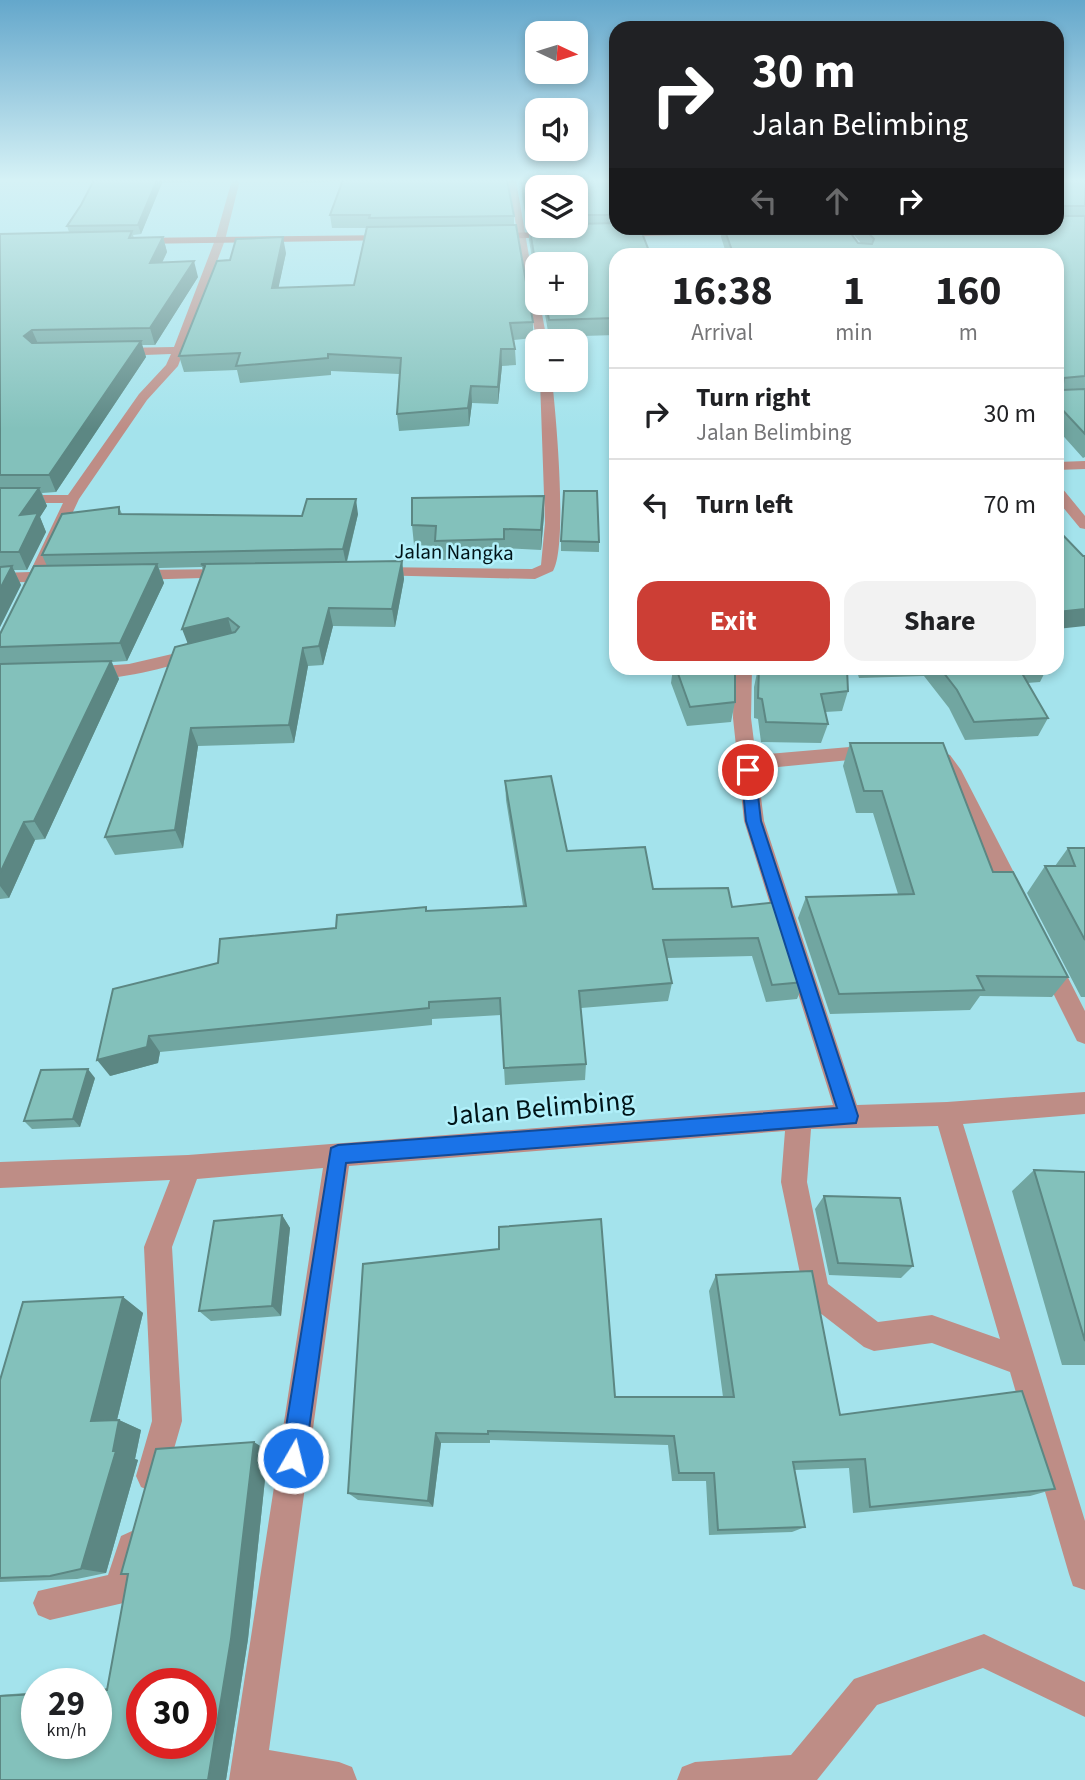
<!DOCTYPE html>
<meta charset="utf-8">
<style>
:root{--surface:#fff;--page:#f2f2f2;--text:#202124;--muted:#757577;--line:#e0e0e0;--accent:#cc3e35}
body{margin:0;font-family:"Source Sans 3",sans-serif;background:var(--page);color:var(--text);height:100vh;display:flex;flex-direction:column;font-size:26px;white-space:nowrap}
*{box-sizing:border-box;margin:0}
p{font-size:23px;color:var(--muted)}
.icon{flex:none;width:38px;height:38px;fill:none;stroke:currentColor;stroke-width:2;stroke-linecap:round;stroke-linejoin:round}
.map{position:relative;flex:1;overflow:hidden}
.panel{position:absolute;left:609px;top:248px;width:455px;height:427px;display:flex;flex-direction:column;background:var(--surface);border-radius:21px;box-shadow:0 4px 10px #0003}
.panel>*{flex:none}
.banner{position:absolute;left:609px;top:21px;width:455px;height:214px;border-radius:21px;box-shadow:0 4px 10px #0003;background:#202124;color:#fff;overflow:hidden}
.needle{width:46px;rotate:94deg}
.controls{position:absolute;left:525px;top:21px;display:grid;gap:14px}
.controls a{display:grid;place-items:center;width:63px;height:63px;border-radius:14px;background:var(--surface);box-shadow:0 4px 10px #0003;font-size:35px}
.speed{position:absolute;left:21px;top:1668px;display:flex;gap:14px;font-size:35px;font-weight:700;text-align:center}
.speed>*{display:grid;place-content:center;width:91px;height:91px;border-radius:50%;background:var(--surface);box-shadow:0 4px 10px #0003;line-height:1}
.speed small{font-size:18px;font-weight:400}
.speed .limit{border:10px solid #d22;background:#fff;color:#111}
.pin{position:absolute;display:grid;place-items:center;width:60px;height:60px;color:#fff;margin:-30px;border:4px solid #fff;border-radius:50%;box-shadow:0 2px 7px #0007}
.me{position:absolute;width:77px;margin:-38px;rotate:8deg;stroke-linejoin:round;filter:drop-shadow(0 0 5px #0008)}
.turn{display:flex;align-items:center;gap:24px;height:147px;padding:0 28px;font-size:32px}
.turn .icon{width:91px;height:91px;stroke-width:2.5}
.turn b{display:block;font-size:49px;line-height:60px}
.lanes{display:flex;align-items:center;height:66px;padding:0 28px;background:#0003;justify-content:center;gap:35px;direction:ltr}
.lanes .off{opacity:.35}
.eta{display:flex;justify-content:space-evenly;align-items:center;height:119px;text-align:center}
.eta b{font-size:42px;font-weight:700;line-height:49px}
.button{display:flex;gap:14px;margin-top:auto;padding:14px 28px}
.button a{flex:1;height:80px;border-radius:21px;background:var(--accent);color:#fff;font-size:28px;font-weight:700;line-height:80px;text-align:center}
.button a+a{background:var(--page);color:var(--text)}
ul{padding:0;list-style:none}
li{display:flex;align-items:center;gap:21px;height:91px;padding:0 28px;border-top:2px solid var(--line)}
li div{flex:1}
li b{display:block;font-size:26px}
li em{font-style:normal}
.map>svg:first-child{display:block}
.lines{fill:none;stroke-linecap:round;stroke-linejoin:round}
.street{fill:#be8d86;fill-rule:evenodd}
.secondary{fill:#af685f;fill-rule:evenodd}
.wall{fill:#71a6a1;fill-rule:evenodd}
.shaded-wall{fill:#5c8783}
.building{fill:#83c1bb;stroke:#5c8783;stroke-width:2;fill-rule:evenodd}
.route{fill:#1a73e8;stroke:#114b97;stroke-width:2}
.labels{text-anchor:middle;stroke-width:5;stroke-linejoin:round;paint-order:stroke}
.far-street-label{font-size:21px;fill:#001418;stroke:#b1f0fa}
.near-street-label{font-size:28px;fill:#001418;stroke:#b1f0fa}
</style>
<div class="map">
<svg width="1085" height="1780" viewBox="0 0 1085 1780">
<rect width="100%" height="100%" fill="#a4e3ec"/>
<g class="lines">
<!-- street -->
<path class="street" d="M232 180H240L225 240 178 366 147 400 79 499 45 572 57 571 65 576 57 581H41L37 589 31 591 23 586 25 582 0 583V573L30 572 63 503H0V495H68L139 394 166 365 171 354 118 356 112 352 118 348 174 347 215 240Z
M508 180H516L537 303H540L547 341H537V344Z
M540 380H552C556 415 568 545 553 571L535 579 372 575 369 572 377 567 532 569 541 565 545 523Z
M1085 461V469L1057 470V462Z
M1057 487 1062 488 1085 516V529L1080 528 1057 500Z
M229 569 237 574 235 577 135 580 127 575 135 570Z
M198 648 204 649 206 653 204 657C183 662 94 690 80 673L89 667 129 664Z
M734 668H752L751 718 764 821 857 1105 947 1102 1085 1092V1114L963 1124 1085 1521V1590L1073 1586 1069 1574 1010 1372 932 1343 874 1351 864 1347 806 1302 781 1182 785 1131 349 1166 269 1750 339 1762 352 1767 357 1780H229L323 1168 197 1179 172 1247 182 1421 163 1487 152 1492 141 1487 136 1476 152 1421 144 1247 170 1180 0 1188V1162L188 1155 833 1105 744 821 733 718ZM938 1126 1000 1339 932 1315 878 1322 828 1284 807 1182 811 1129Z
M873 745 880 747 882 752 880 757 768 768 761 766 759 761 761 756 768 754Z
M943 753 950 755 961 770 1027 898 1023 904 1016 906 1009 904 944 774 934 760 936 755Z
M1048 952 1056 954 1085 1011V1044L1077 1041 1037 961 1040 954Z
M132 1531 143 1536 148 1547 132 1601 50 1620 38 1615 33 1603 38 1591 108 1575 121 1536Z
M984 1634 1085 1682V1717L983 1668 877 1705 817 1780H677L682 1767 695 1762 791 1755 854 1679Z"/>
<!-- secondary -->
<path class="secondary" d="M750 228 755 231 753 233 614 237 609 234 614 231Z
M558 232 561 233V237L488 239 483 236 488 233Z
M393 235 396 236V240L135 244 130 241 135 238Z"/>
</g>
<!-- wall -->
<path class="wall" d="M94 180H190V182L162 183 141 234 133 235 134 238 163 237 167 252 162 263 198 277 155 345H142L146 357 56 492 42 493 47 506 40 517 46 532 27 570H14L21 585 0 627V234L69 232 67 226 81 205Z
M300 180H507L514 216V225L533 322V338L514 340 515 349 516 365 502 366 498 404 472 403 469 426 399 431 397 414 399 374 331 371V375L240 383 237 370 184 372 179 356 230 260 286 253 278 288 354 285 366 228H332L330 215 343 181 300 183Z
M518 180H616V335L549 337 543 303H576L537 264V288L529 240V229H528L522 196V184H520ZM537 187H576V226H537Z
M1057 180H1085V457L1083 458 1057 429V256H727L721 237 722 228H847L858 243H861L854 235 856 228H1057Z
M119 507 122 514 302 516 358 514 347 562 402 561 404 579 395 627 333 626 323 665 308 666 294 743 198 746 183 848 115 855 105 837 187 644 203 572 202 567 159 568 164 583 127 661 112 662 119 679 45 839 35 840 9 898 0 899V634L47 566 42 555Z
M544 515 541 550 504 548V559L437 560 436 546 414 545 412 525Z
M561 541 599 542V552L561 551Z
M673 668H735V702L731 722 687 726 671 683Z
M758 668 848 691 842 711 825 712 828 724 821 743 761 742 758 719 754 718V687Z
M856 668H1047L1040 682 1027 683 1048 718 1038 736 965 740 949 708 924 676 859 678Z
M850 743 993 872 1068 977 1052 997 980 996 970 1010 830 1014 798 918 806 897 898 894 873 813H856L843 766Z
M505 781 567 851 653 889 732 907 804 982 797 999 766 1002 752 956 667 958 672 983 668 1001 581 1008 586 1064 585 1080 505 1085 501 1015 432 1019V1025L160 1052 158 1063 110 1076 218 963 336 928 426 911 523 906 506 800Z
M1068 848H1085V997H1081L1027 893 1045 866H1055Z
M95 1078 80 1127 32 1129 24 1121Z
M1034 1170 1085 1172V1365H1062L1012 1191Z
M824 1196 913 1266 901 1278 829 1275 815 1209Z
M282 1215 290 1228 281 1316 211 1321 199 1311Z
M363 1264 615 1397H723L709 1291 716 1275 840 1415 1055 1489 1030 1496 853 1513 849 1468 794 1470 805 1527 792 1532 709 1535 706 1481H672L668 1445 490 1440V1443H441L433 1507 358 1500 348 1493Z
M123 1297 143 1313 117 1420H119L141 1430 135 1459 138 1460 106 1573 77 1579 0 1582V1380Z
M268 1451 248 1639 226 1780H227H0V1695L37 1692V1743H96V1689L108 1688 128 1575 121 1574Z"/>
<!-- shaded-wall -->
<path class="shaded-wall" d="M157 180H161L162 183 141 234 138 225Z
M163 237 167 252 154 279 150 263Z
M283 237 286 253 275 304 272 288Z
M194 261 198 277 155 345 150 328Z
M32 330 39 346 31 352 24 336Z
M141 341 146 357 56 492 49 475Z
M501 349 502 366 498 404V387Z
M471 386 472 403 469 426 468 408Z
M39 488 47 506 40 517 46 532 27 570 19 552 20 515Z
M544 496V515L541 550V530Z
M356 499 358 514 346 564 343 549Z
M402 561 404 579 395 627 392 609Z
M157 564 164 583 127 661 120 643Z
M12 566 21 585 0 627V589Z
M329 608 333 626 323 665 319 646Z
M1085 609V626L1057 629V612Z
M228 618 233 636 189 647 182 629Z
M303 648 308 666 294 743 289 725Z
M111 661 119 679 45 839 34 821Z
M191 728 198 746 183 848 175 830Z
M24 822 35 840 9 898 0 886V873Z
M149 1036 160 1052 158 1063 110 1076 97 1060Z
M88 1069 95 1078 80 1127 73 1119Z
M282 1215 290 1228 281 1316 272 1306Z
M123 1297 143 1313 114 1432 91 1421Z
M119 1420 141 1430 135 1459 138 1460 106 1573 81 1569 113 1451Z
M436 1433 441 1443 433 1507 428 1501Z
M254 1442 268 1451 248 1639 226 1780H227H208Z"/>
<!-- building -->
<path class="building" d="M94 180H157L138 225 67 226 81 205Z
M343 180H507L514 216 369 218 370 215H330Z
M539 180H574V181L577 184 596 180H616V215H576V187H537V216H527L522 183 539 182Z
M1057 180H1085V206H1062L1057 213Z
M1057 214 1059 216H1085V376L1064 378 1062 390 1085 389V434L1057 404V256H734L724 228H847L858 243 872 244 874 239 864 228H1057Z
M616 223V228H640L651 256H616V318L549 320 546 303H576V264H537V272L529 225 537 224V226H576V224Z
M516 225 533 322 510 323 515 349H501L498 387 471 386 468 408 397 414 401 358 328 354V358L236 366 240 353 179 356 217 261 230 260 236 239 283 237 272 288 354 285 367 227Z
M132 231 129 238 163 237 150 263 194 261 150 328 32 330 24 336 32 343 141 341 49 475H0V234Z
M0 488H39L20 515 38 513 19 552H0Z
M564 491H597L599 542 561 541Z
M544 496 541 530 504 529V539L435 541 436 526 412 525V498Z
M307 499H356L343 549 42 555 62 514 119 507V514L302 516Z
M1057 529 1083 556H1085V609L1057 612Z
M402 561 392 609 329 608 319 646 303 648 289 725 191 728 175 830 105 837 175 647 235 632 239 627 228 618 182 629 205 566 201 564Z
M157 564 120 643 0 647V634L34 566Z
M12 566 0 589V567Z
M111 661 34 821 24 822 0 873V664Z
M676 668H735V702L690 707Z
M759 668 847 669 848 691 821 694 828 724 766 722 762 699 758 698Z
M940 668H1019L1048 718 974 722 957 690Z
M850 743H943L993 872H1013L1068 977 977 976 984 990 839 994 806 897 914 894 882 791H864Z
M551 776 567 851 645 847 653 889 728 888 732 907 778 902 804 982 772 985 758 938 663 940 672 983 579 991 586 1064 504 1068 500 998 429 1002V1008L149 1036 147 1047 97 1060 113 989 218 963 220 939 336 928 337 915 426 907V911L526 906 505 781Z
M1068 848H1085V940L1045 866H1075Z
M88 1069 73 1119 24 1121 41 1070Z
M1034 1170 1085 1172V1341Z
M824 1196 900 1198 913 1266 838 1263Z
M282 1215 272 1306 199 1311 214 1221Z
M601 1219 615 1397H734L716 1275 812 1271 840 1415 1022 1391 1055 1489 870 1507 865 1459 793 1462 805 1527 718 1530 714 1473H679L674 1436 488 1431V1434L436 1433 428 1501 348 1493 363 1264 499 1249V1227Z
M123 1297 91 1421 119 1420 113 1451H116L81 1569 50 1576 0 1578V1380L23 1302Z
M254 1442 231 1639 208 1780H0V1696L37 1694V1743H96V1690H107L128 1574H121L156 1449ZM142 1684H201V1743H142Z"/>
<!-- sky -->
<linearGradient id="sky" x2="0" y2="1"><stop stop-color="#64a7cb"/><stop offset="0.42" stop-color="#d6f2f6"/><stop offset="1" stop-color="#d6f2f6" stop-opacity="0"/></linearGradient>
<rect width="1085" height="429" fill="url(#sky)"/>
<!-- route -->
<path class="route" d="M748 765 755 770 761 821 858 1116 856 1123 346 1163 305 1458 301 1466 293 1470 285 1466 281 1458 331 1148 338 1145 837 1108 746 821 741 770Z"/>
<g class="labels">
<!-- far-street labels -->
<g class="far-street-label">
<text transform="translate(454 552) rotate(1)" y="7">Jalan Nangka</text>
</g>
<!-- near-street labels -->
<g class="near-street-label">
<text transform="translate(540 1107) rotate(-5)" y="10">Jalan Belimbing</text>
</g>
</g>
</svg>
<div class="controls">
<a><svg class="needle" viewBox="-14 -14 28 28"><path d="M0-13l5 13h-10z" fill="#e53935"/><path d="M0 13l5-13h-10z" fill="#757577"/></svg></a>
<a><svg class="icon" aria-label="sound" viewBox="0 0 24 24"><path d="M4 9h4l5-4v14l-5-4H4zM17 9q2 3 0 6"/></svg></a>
<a><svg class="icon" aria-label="layers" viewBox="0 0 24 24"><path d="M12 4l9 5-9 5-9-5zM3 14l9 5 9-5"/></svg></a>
<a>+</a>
<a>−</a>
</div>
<div class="speed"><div>29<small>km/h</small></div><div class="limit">30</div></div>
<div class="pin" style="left:748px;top:770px;background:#d93025"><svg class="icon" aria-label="arrive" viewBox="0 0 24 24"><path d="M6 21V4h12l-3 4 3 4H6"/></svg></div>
<svg class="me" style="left:293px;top:1458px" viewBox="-20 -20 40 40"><circle r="17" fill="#1a73e8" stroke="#fff" stroke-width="3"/><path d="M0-11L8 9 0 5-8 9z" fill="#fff"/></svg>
<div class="banner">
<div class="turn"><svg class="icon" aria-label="right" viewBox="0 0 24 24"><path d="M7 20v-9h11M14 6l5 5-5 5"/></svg><div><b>30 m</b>Jalan Belimbing</div></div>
<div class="lanes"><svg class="icon off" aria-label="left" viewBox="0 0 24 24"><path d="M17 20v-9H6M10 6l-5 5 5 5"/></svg><svg class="icon off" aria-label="ahead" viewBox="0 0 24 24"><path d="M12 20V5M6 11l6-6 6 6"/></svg><svg class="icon" aria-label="right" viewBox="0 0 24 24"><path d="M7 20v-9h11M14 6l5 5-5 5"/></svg></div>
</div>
<section class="panel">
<div class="eta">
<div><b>16:38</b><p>Arrival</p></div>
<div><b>1</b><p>min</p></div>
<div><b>160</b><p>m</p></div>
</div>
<ul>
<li><svg class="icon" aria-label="right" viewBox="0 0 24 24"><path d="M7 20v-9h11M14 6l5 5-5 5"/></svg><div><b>Turn right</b><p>Jalan Belimbing</p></div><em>30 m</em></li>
<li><svg class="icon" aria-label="left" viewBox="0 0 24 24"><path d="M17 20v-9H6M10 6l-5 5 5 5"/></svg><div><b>Turn left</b></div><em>70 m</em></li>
</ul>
<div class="button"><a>Exit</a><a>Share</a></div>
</section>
</div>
